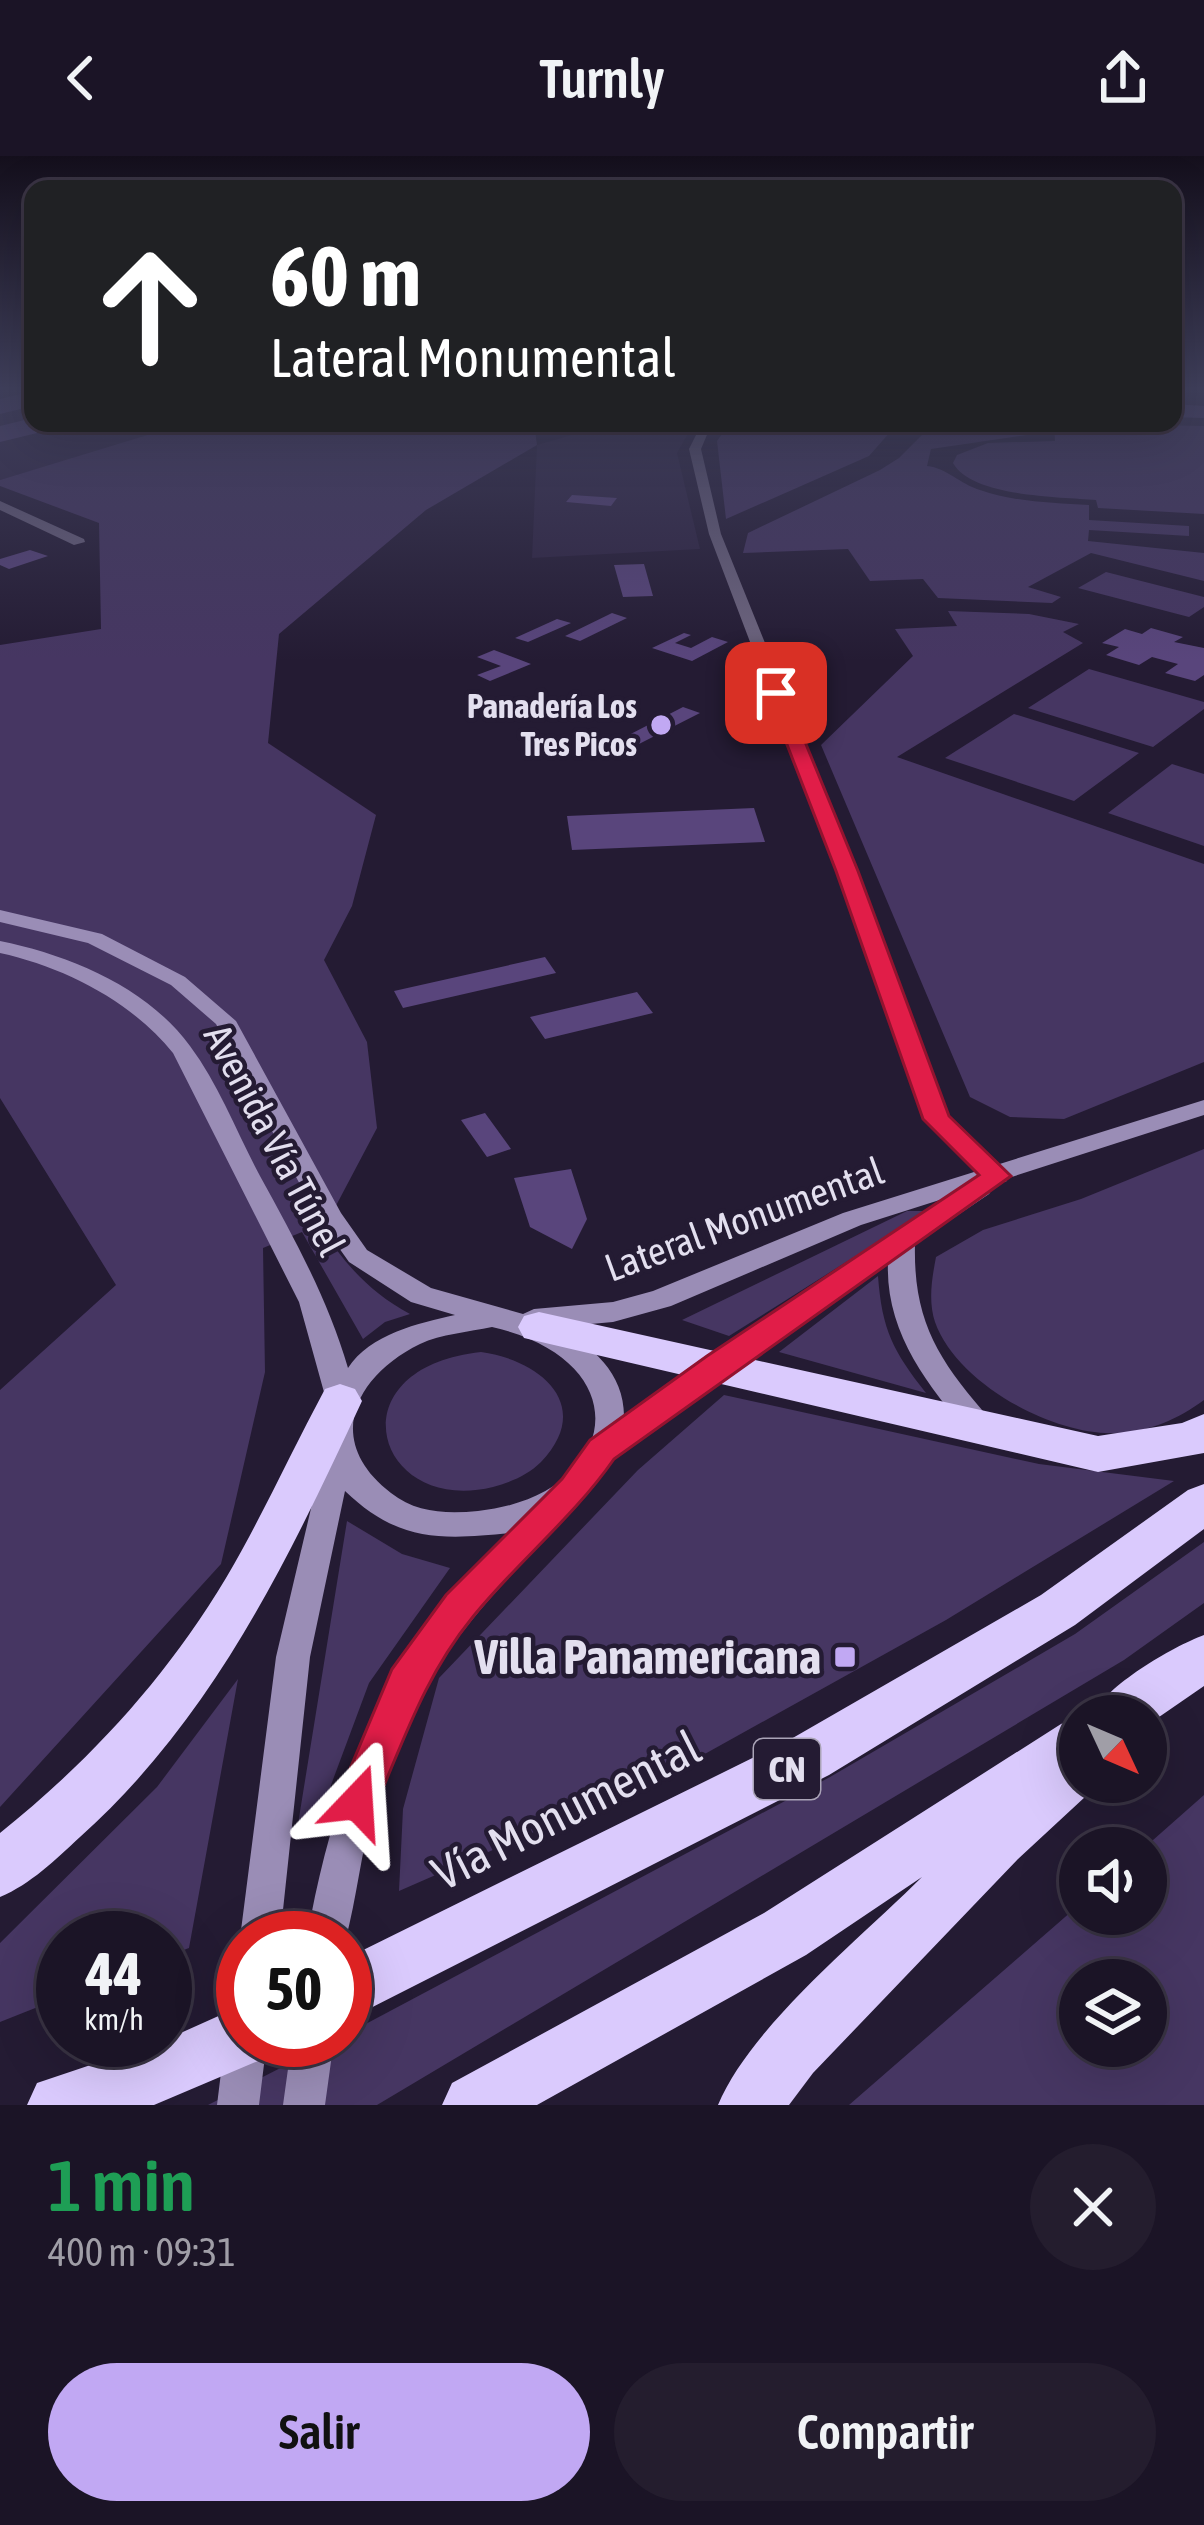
<!DOCTYPE html>
<html lang="es">
<meta charset="utf-8">
<style>
:root{--surface:#1b1426;--page:#241d2e;--text:#f1f3f6;--muted:#a09ea7;--line:#393343;--accent:#c1a8f3}
body{margin:0;font-family:"Asap Condensed",sans-serif;background:var(--page);color:var(--text);height:100vh;display:flex;flex-direction:column;font-size:45px;white-space:nowrap}
*{box-sizing:border-box;margin:0}
p{font-size:39px;color:var(--muted)}
.icon{flex:none;width:66px;height:66px;fill:none;stroke:currentColor;stroke-width:2;stroke-linecap:round;stroke-linejoin:round}
.map{position:relative;height:1949px;overflow:hidden}
.panel{display:flex;flex-direction:column;background:var(--surface);flex:1}
.panel>*{flex:none}
.top-card{position:absolute;left:24px;top:24px;width:1158px;height:252px;border-radius:24px;box-shadow:0 12px 48px #0002,0 0 0 3px var(--line);background:#202124;color:#fff;overflow:hidden}
.needle{width:78px;rotate:134deg}
.controls{position:absolute;left:1059px;top:1539px;display:grid;gap:24px}
.controls a{display:grid;place-items:center;width:108px;height:108px;border-radius:50%;background:var(--surface);box-shadow:0 12px 48px #0002,0 0 0 3px var(--line);font-size:60px}
.speed{position:absolute;left:36px;top:1755px;display:flex;gap:24px;font-size:60px;font-weight:700;text-align:center}
.speed>*{display:grid;place-content:center;width:156px;height:156px;border-radius:50%;background:var(--surface);box-shadow:0 12px 48px #0002,0 0 0 3px var(--line);line-height:1}
.speed small{font-size:30px;font-weight:400}
.speed .limit{border:18px solid #d22;background:#fff;color:#111}
.pin{position:absolute;display:grid;place-items:center;width:102px;height:102px;color:#fff;margin:-51px;border-radius:24px;box-shadow:0 6px 18px #0006}
.me{position:absolute;width:132px;margin:-66px;rotate:20deg;stroke-linejoin:round;filter:drop-shadow(0 0 9px #0008)}
.turn{display:flex;align-items:center;gap:42px;height:252px;padding:0 48px;font-size:54px}
.turn .icon{width:156px;height:156px;stroke-width:2.5}
.turn b{display:block;font-size:84px;line-height:102px}
.round{display:grid;place-items:center;flex:none;width:126px;height:126px;border-radius:63px;background:var(--page)}
.headline{display:flex;align-items:center;justify-content:space-between;height:204px;padding:0 48px}
h1{font-size:72px;font-weight:600;line-height:90px;color:#1e9e55}
.button{display:flex;gap:24px;margin-top:auto;padding:24px 48px}
.button a{flex:1;height:138px;border-radius:72px;background:var(--accent);color:#111;font-size:48px;font-weight:600;line-height:138px;text-align:center}
.button a+a{background:var(--page);color:var(--text)}
header{display:flex;justify-content:space-between;align-items:center;height:156px;padding:0 48px;background:var(--surface);font-size:54px;font-weight:600}
.map>svg:first-child{display:block}
.built{fill:#2f2442}
.green{fill:#463662;fill-rule:evenodd}
.building{fill:#59457c}
.lines{fill:none;stroke-linecap:round;stroke-linejoin:round}
.street{fill:#6e657f;fill-rule:evenodd}
.secondary{fill:#9a8db6;fill-rule:evenodd}
.highway{fill:#dacafd;fill-rule:evenodd}
.route{fill:#e11d48;stroke:#92132f;stroke-width:3}
.poi-dot{fill:#c1a8f3;stroke:#241b33;stroke-width:4.5}
.labels{text-anchor:middle;stroke-width:9;stroke-linejoin:round;paint-order:stroke}
.far-poi-label{font-size:33px;font-weight:bold;fill:#e3dfef;stroke:#241b33;text-anchor:end}
.shield{fill:#241b33;stroke:#aaa4b7;stroke-width:3}
.shield-label{font-size:36px;font-weight:bold;fill:#e3dfef}
.street-label{font-size:39px;fill:#e3dfef;stroke:#241b33}
.near-poi-label{font-size:48px;font-weight:bold;fill:#e3dfef;stroke:#241b33;text-anchor:end}
.near-street-label{font-size:48px;fill:#e3dfef;stroke:#241b33}
</style>
<header><svg class="icon" aria-label="back" viewBox="0 0 24 24"><path d="M15 5l-7 7 7 7"/></svg>Turnly<svg class="icon" aria-label="share" viewBox="0 0 24 24"><path d="M12 15V3M7 8l5-5 5 5M5 13v7h14v-7"/></svg></header>
<div class="map">
<svg width="1204" height="1949" viewBox="0 0 1204 1949">
<rect width="100%" height="100%" fill="#241b33"/>
<!-- built -->
<path class="built" d="M0 232H33V267L188 269 0 324Z
M571 267H694L677 297 700 393 532 402 537 289 579 277Z"/>
<!-- green -->
<path class="green" d="M187 267H534L537 289 426 354 279 478 268 587 376 659 352 750 324 804 367 886 377 972 330 1061 319 1069C344 1107 369 1136 410 1158L385 1166 363 1183 302 1076 263 1092 265 1216 221 1408 0 1651V1234L116 1129 0 942V489L101 473 99 367 0 330V324Z
M730 267H898L869 300 726 363 717 285Z
M934 267H1029L1034 278 931 293 927 310C947 312 960 328 980 334 1015 346 1053 347 1089 349V364L1189 370V380L1089 374 1088 385 1204 397V425L1091 397 1028 431 1061 441 1052 447 938 442 923 423 870 425 848 393 743 397 748 377 880 314 899 302Z
M1054 267 1204 270V358L1098 352 1096 344C1060 341 972 341 953 307L957 299 988 287 1055 285Z
M1106 416 1204 441V451L1189 461 1078 432Z
M948 455 1029 458 1079 468 1063 476 1083 487 897 601 1204 708V906L1064 963 1010 961 970 941 821 589 913 500 895 473 957 470Z
M1089 513 1204 546V553L1153 591 1028 552Z
M1014 558 1139 597 1074 645 945 602Z
M1172 608 1204 618V690L1108 657Z
M1204 993V1244C1178 1263 1151 1275 1118 1277 1055 1281 957 1228 935 1166 928 1145 932 1122 936 1101L983 1074 1081 1043Z
M907 1055H927L729 1180 682 1164Z
M878 1120C882 1174 893 1195 926 1237L779 1196Z
M481 1196C540 1204 595 1249 541 1306 528 1319 511 1326 493 1331 375 1360 332 1212 481 1196Z
M724 1239 1039 1308 1174 1325 946 1464 676 1614 399 1735 403 1653 439 1522 638 1314Z
M347 1365 402 1398 450 1412 369 1527 315 1672 298 1668Z
M1204 1386V1447L1124 1504 377 1949H208L335 1884H345V1879L830 1621 1075 1478Z
M238 1523 189 1792 165 1801V1782H63V1841L0 1866V1787L157 1631Z
M1204 1639V1949H849L1080 1748V1758H1146L1144 1692ZM1080 1824H1146V1890H1080Z"/>
<!-- building -->
<path class="building" d="M33 235V250L0 258V243Z
M1173 248 1204 250V262L1173 261Z
M33 262V267L70 269 0 286V270Z
M572 339 617 342 611 350 566 346Z
M30 394 48 400 9 413 0 409V403Z
M644 408 653 440 623 441 614 409Z
M612 457 627 462 580 485 565 480Z
M557 463 571 467 528 486 515 482Z
M1151 472 1183 481 1174 486 1204 492V519L1195 525 1165 517 1178 508 1152 501 1139 509 1106 499 1119 491 1102 487 1125 473 1142 478Z
M684 477 691 479 675 487 691 492 712 481 728 486 692 505 652 492Z
M494 494 518 503 531 508 490 525 477 519 501 510 477 501Z
M683 551 700 557 637 589 621 583Z
M754 652 765 686 572 694 567 660Z
M545 801 556 817 403 852 394 835Z
M637 836 653 857 545 883 530 861Z
M485 957 511 993 487 1001 461 964Z
M571 1013 587 1063 572 1093 530 1071 514 1022Z"/>
<g class="lines">
<!-- street -->
<path class="street" d="M702 267H712L701 293 721 378 857 715 948 960 1006 1014 1009 1020 1006 1026H988L925 963 837 715 709 378 689 293Z
M0 345 84 383 85 386 74 389 0 354Z"/>
<!-- secondary -->
<path class="secondary" d="M0 754 102 778 185 821 236 865 341 1057 367 1094 431 1132 523 1158 534 1153 613 1146 653 1135 843 1057 1204 944V959L990 1028 993 1032 989 1038 915 1088C913 1167 940 1206 990 1263L995 1271 990 1279 980 1282 970 1279C927 1229 885 1175 888 1106L728 1215 612 1302 593 1332 568 1353 564 1364C473 1457 412 1522 374 1651 361 1695 357 1742 345 1786V1782H307C335 1622 389 1490 510 1377 441 1384 398 1386 345 1335L310 1501 280 1782H243V1788L240 1782 276 1501 325 1293 327 1247 299 1146 173 897C131 845 64 811 0 797V785C69 799 147 831 190 890 219 929 237 977 260 1020 294 1082 328 1143 348 1212 370 1178 419 1167 455 1159L411 1146 349 1106 317 1061 216 868 171 829 88 787 0 766ZM949 1041 708 1201 624 1262C625 1218 593 1190 557 1171L613 1166 671 1150 861 1069ZM492 1171C644 1206 619 1340 478 1355 447 1358 416 1357 391 1337 324 1286 353 1221 420 1188 441 1178 469 1176 492 1171Z
M243 1865V1884H267L259 1949H217L225 1884 231 1869Z
M292 1884H334L325 1949H283Z"/>
<!-- highway -->
<path class="highway" d="M539 1156 1098 1280 1182 1267 1204 1258V1297L1098 1316 524 1182 518 1171 524 1160Z
M340 1228 355 1233 362 1245C288 1404 213 1562 80 1681 55 1704 31 1728 0 1741V1677C91 1604 166 1522 226 1422 262 1361 291 1296 325 1233Z
M1204 1328V1373L1075 1469 829 1619 345 1865V1803L791 1583 1041 1439 1188 1334Z
M1204 1479V1530L1146 1570V1560H1092C1105 1530 1172 1491 1204 1479Z
M1080 1560V1626L1099 1628 1018 1703 813 1917 789 1949H718C751 1870 860 1783 922 1721L806 1799 537 1949H442L452 1927 764 1757 1061 1568Z
M243 1849V1884H272L265 1902 154 1949H27L37 1927 165 1884Z"/>
</g>
<!-- sky -->
<linearGradient id="sky" x2="0" y2="1"><stop stop-color="#140f1c"/><stop offset="0.46" stop-color="#3f3f5b"/><stop offset="1" stop-color="#3f3f5b" stop-opacity="0"/></linearGradient>
<rect width="1204" height="505" fill="url(#sky)"/>
<!-- route -->
<path class="route" d="M776 531 785 537 858 715 949 960 1011 1020 614 1303C573 1362 517 1406 472 1462 423 1522 402 1590 371 1660L357 1666 342 1660 336 1646 392 1513 446 1439 562 1323 590 1284 707 1200 979 1019 923 963 836 715 767 537Z"/>
<!-- markers -->
<g class="poi-dot">
<circle cx="661" cy="569" r="12"/>
<rect x="833" y="1489" width="24" height="24" rx="6"/>
</g>
<g class="labels">
<!-- far-poi labels -->
<g class="far-poi-label">
<text x="637" y="562">Panadería Los<tspan x="637" dy="38">Tres Picos</tspan></text>
</g>
<!-- shield labels -->
<rect class="shield" x="754" y="1583" width="66" height="60" rx="9"/>
<g class="shield-label">
<text x="787" y="1626">CN</text>
</g>
<!-- street labels -->
<g class="street-label">
<text transform="translate(275 984) rotate(62)" y="14">Avenida Vía Túnel</text>
<text transform="translate(744 1063) rotate(-20)" y="14">Lateral Monumental</text>
</g>
<!-- near-poi labels -->
<g class="near-poi-label">
<text x="821" y="1518">Villa Panamericana</text>
</g>
<!-- near-street labels -->
<g class="near-street-label">
<text transform="translate(566 1654) rotate(-27)" y="17">Vía Monumental</text>
</g>
</g>
</svg>
<div class="controls">
<a><svg class="needle" viewBox="-14 -14 28 28"><path d="M0-13l5 13h-10z" fill="#e53935"/><path d="M0 13l5-13h-10z" fill="#a09ea7"/></svg></a>
<a><svg class="icon" aria-label="sound" viewBox="0 0 24 24"><path d="M4 9h4l5-4v14l-5-4H4zM17 9q2 3 0 6"/></svg></a>
<a><svg class="icon" aria-label="layers" viewBox="0 0 24 24"><path d="M12 4l9 5-9 5-9-5zM3 14l9 5 9-5"/></svg></a>
</div>
<div class="speed"><div>44<small>km/h</small></div><div class="limit">50</div></div>
<div class="pin" style="left:776px;top:537px;background:#d93025"><svg class="icon" aria-label="arrive" viewBox="0 0 24 24"><path d="M6 21V4h12l-3 4 3 4H6"/></svg></div>
<svg class="me" style="left:357px;top:1646px" viewBox="-20 -20 40 40"><path d="M0-17L14 15 0 8-14 15z" fill="#e11d48" stroke="#fff" stroke-width="4"/></svg>
<div class="top-card">
<div class="turn"><svg class="icon" aria-label="ahead" viewBox="0 0 24 24"><path d="M12 20V5M6 11l6-6 6 6"/></svg><div><b>60 m</b>Lateral Monumental</div></div>
</div>
</div>
<section class="panel">
<div class="headline"><div><h1>1 min</h1><p>400 m · 09:31</p></div><a class="round"><svg class="icon" aria-label="close" viewBox="0 0 24 24"><path d="M6 6l12 12M18 6L6 18"/></svg></a></div>
<div class="button"><a>Salir</a><a>Compartir</a></div>
</section>
